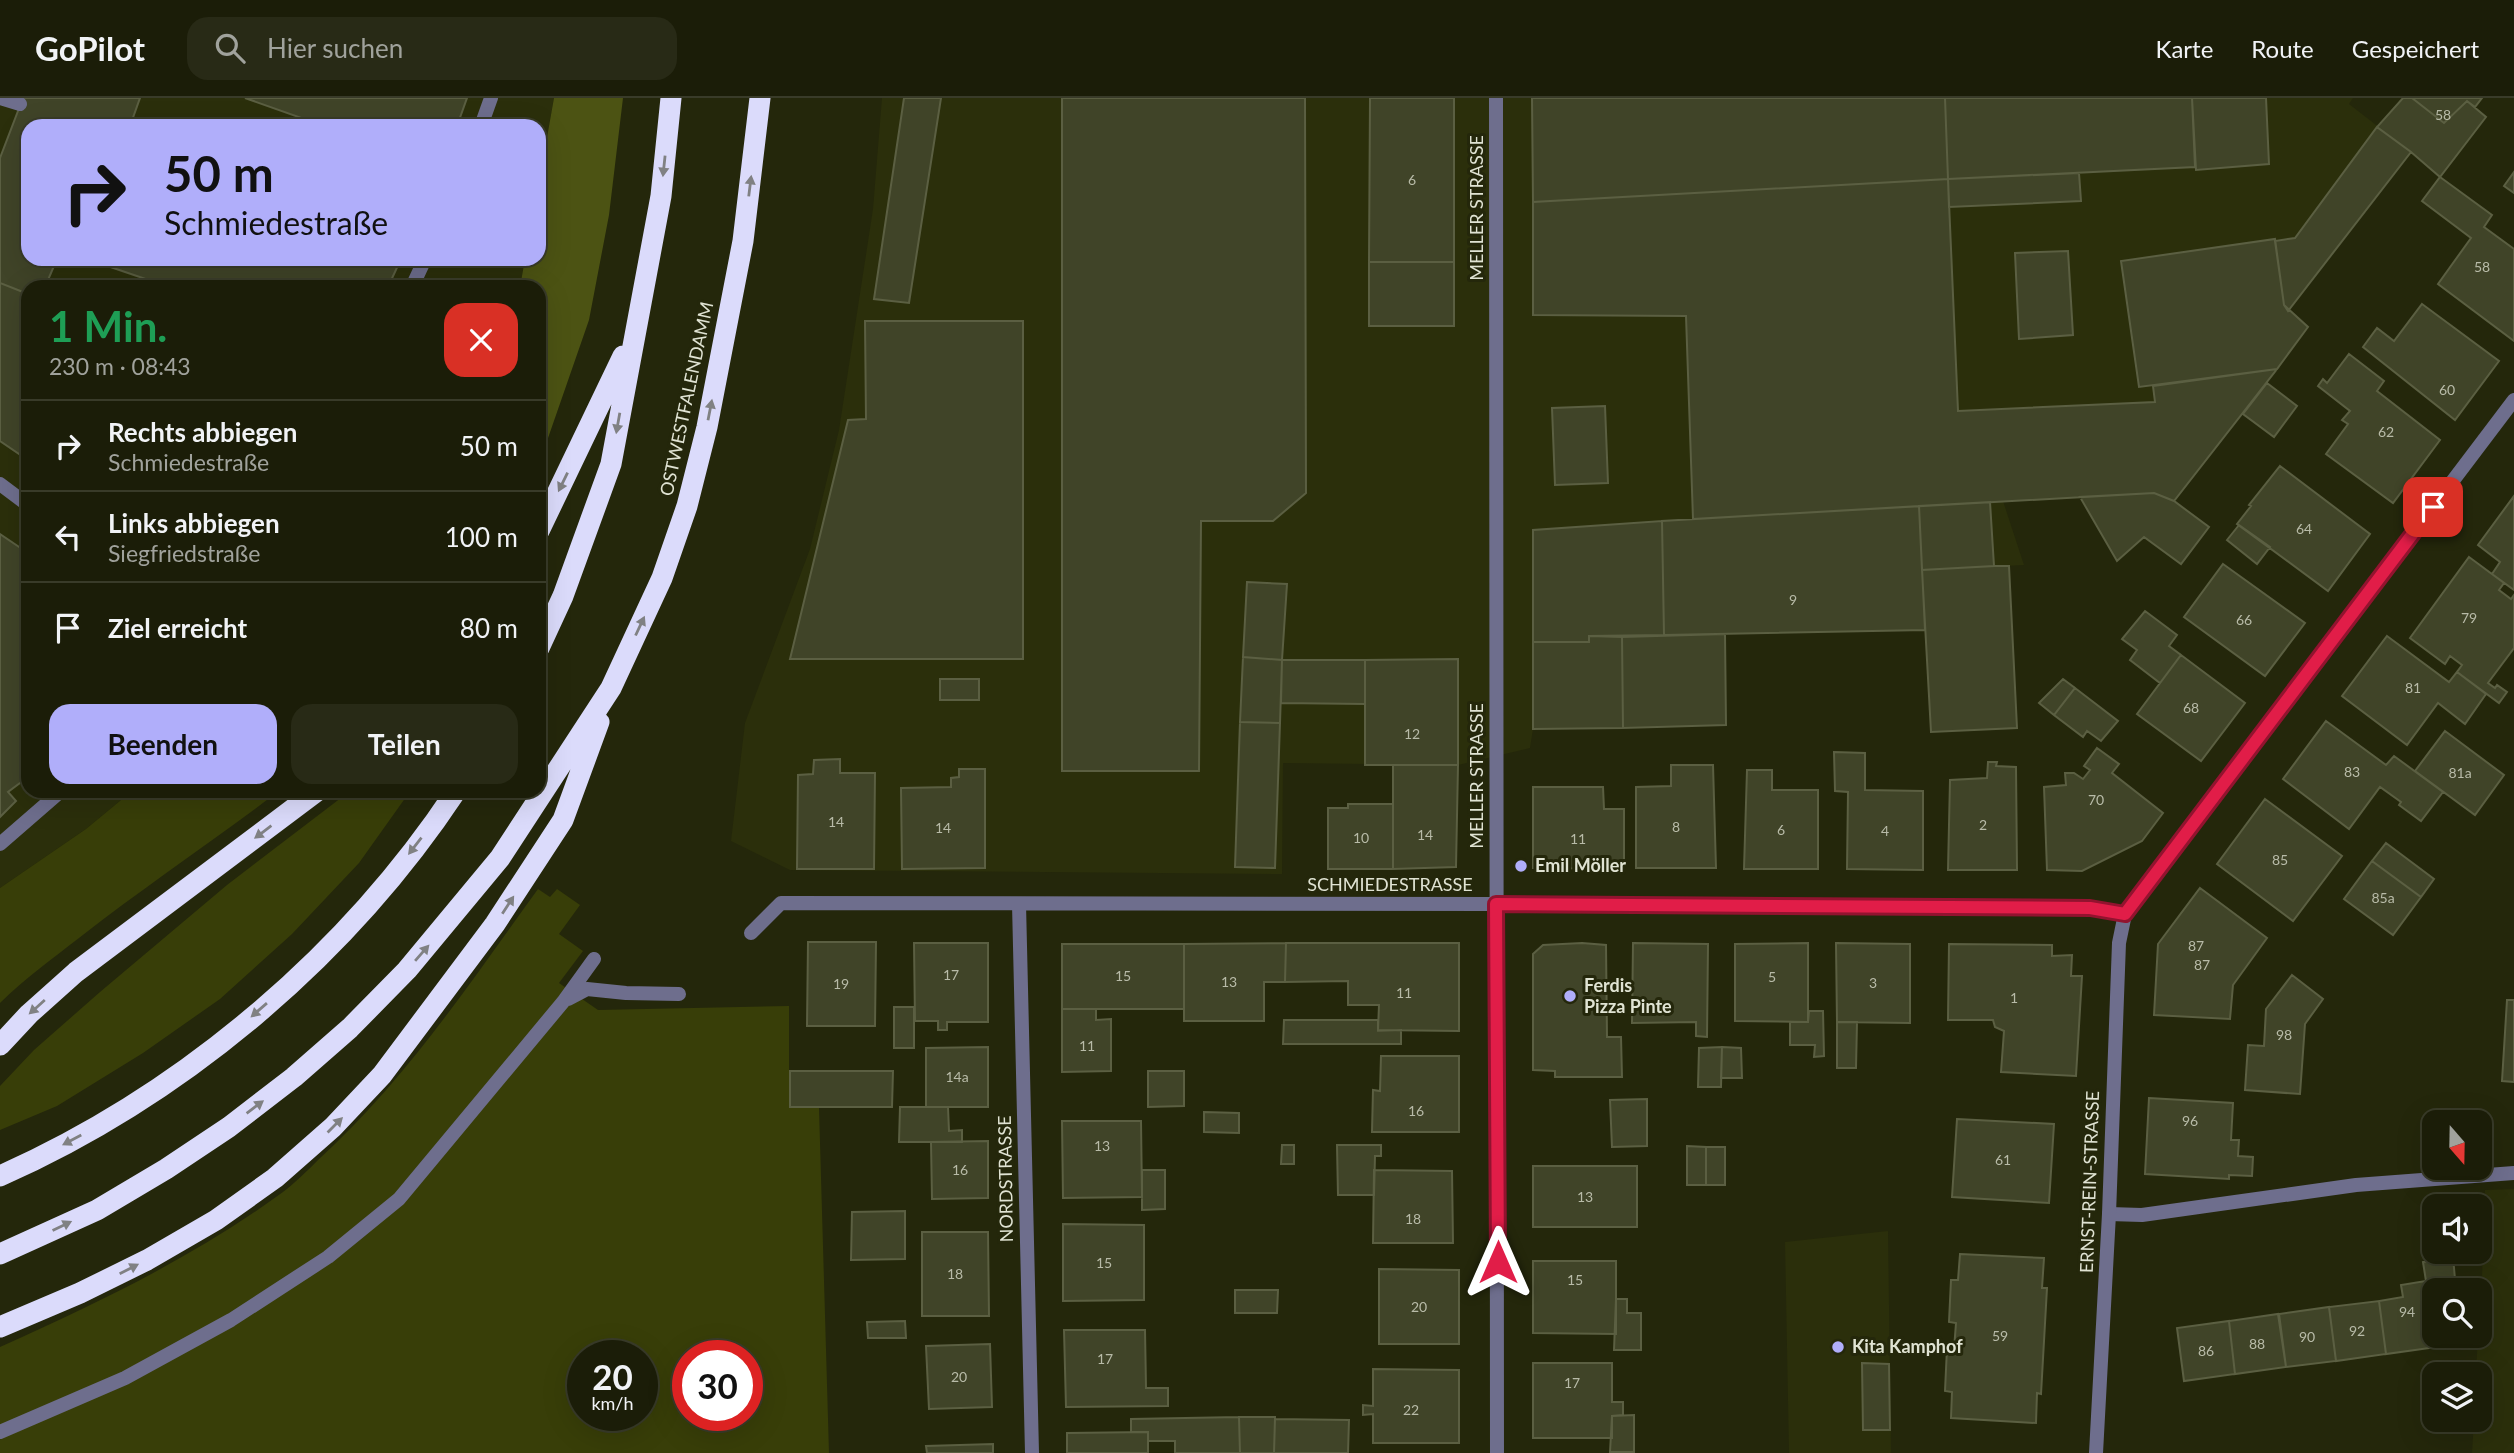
<!DOCTYPE html>
<html lang="de">
<meta charset="utf-8">
<style>
:root{--surface:#1b1d08;--page:#282a16;--text:#f1f3f6;--muted:#a0a29c;--line:#393b29;--accent:#b0aefa}
body{margin:0;font-family:Lato,sans-serif;background:var(--page);color:var(--text);height:100vh;display:flex;flex-direction:column;font-size:26px;white-space:nowrap}
*{box-sizing:border-box;margin:0}
p{font-size:23px;color:var(--muted)}
.icon{flex:none;width:38px;height:38px;fill:none;stroke:currentColor;stroke-width:2;stroke-linecap:round;stroke-linejoin:round}
.map{position:relative;flex:1;overflow:hidden}
.details{position:absolute;left:21px;top:182px;width:525px;height:518px;display:flex;flex-direction:column;background:var(--surface);border-radius:21px;box-shadow:0 7px 28px #0002,0 0 0 2px var(--line)}
.details>*{flex:none}
.top-card{position:absolute;left:21px;top:21px;width:525px;height:147px;border-radius:21px;box-shadow:0 7px 28px #0002,0 0 0 2px var(--line);background:#b0aefa;color:#111;overflow:hidden}
.needle{width:46px;rotate:160deg}
.buttons{position:absolute;left:2422px;top:1012px;display:grid;gap:14px}
.buttons a{display:grid;place-items:center;width:70px;height:70px;border-radius:14px;background:var(--surface);box-shadow:0 7px 28px #0002,0 0 0 2px var(--line);font-size:35px}
.speed{position:absolute;left:567px;top:1242px;display:flex;gap:14px;font-size:35px;font-weight:700;text-align:center}
.speed>*{display:grid;place-content:center;width:91px;height:91px;border-radius:50%;background:var(--surface);box-shadow:0 7px 28px #0002,0 0 0 2px var(--line);line-height:1}
.speed small{font-size:18px;font-weight:400}
.speed .limit{border:10px solid #d22;background:#fff;color:#111}
.pin{position:absolute;display:grid;place-items:center;width:60px;height:60px;color:#fff;margin:-30px;border-radius:14px;box-shadow:0 4px 10px #0006}
.me{position:absolute;width:77px;margin:-38px;rotate:0deg;stroke-linejoin:round;filter:drop-shadow(0 0 5px #0008)}
.turn{display:flex;align-items:center;gap:24px;height:147px;padding:0 28px;font-size:32px}
.turn .icon{width:91px;height:91px;stroke-width:2.5}
.turn b{display:block;font-size:49px;line-height:60px}
.round{display:grid;place-items:center;flex:none;width:74px;height:74px;border-radius:21px;background:var(--page)}
.overview{display:flex;align-items:center;justify-content:space-between;height:119px;padding:0 28px}
h1{font-size:42px;font-weight:700;line-height:52px;color:#1e9e55}
.action{display:flex;gap:14px;margin-top:auto;padding:14px 28px}
.action a{flex:1;height:80px;border-radius:21px;background:var(--accent);color:#111;font-size:28px;font-weight:700;line-height:80px;text-align:center}
.action a+a{background:var(--page);color:var(--text)}
ul{padding:0;list-style:none}
li{display:flex;align-items:center;gap:21px;height:91px;padding:0 28px;border-top:2px solid var(--line)}
li div{flex:1}
li b{display:block;font-size:26px}
li em{font-style:normal}
header{display:flex;align-items:center;gap:42px;box-sizing:border-box;height:98px;padding:0 35px;background:var(--surface);border-bottom:2px solid var(--line)}
header strong{font-size:33px}
nav{display:flex;gap:38px;margin-inline-start:auto;font-size:24px}
.search{width:490px;height:63px;background:var(--page);display:flex;align-items:center;gap:18px;box-sizing:border-box;padding:0 24px;border-radius:21px;color:var(--muted);font-size:26px}
.map>svg:first-child{display:block}
.built{fill:#2b2f0b}
.green{fill:#383e08;fill-rule:evenodd}
.forest{fill:#4c5313}
.building{fill:#404428;stroke:#5b5f42;stroke-width:2}
.lines{fill:none;stroke-linecap:round;stroke-linejoin:round}
.lane{stroke:#6e6e8d;stroke-width:14}
.street{stroke:#6e6e8d;stroke-width:14}
.highway{stroke:#dbdbfb;stroke-width:21}
.oneway{fill:#808183}
.route-casing{stroke:#92132f;stroke-width:18}
.route{stroke:#e11d48;stroke-width:12}
.poi-dot{fill:#b0aefa;stroke:#24270b;stroke-width:2.5}
.labels{text-anchor:middle;stroke-width:6;stroke-linejoin:round;paint-order:stroke}
.number-label{font-size:14px;fill:#b8bba8}
.street-label{font-size:18px;fill:#e0e3d3;stroke:#24270b}
.poi-label{font-size:18px;font-weight:bold;fill:#e0e3d3;stroke:#24270b;text-anchor:start}
</style>
<header>
<strong>GoPilot</strong>
<div class="search"><svg class="icon" aria-label="search" viewBox="0 0 24 24"><circle cx="10" cy="10" r="6"/><path d="M15 15l6 6"/></svg>Hier suchen</div>
<nav><a>Karte</a><a>Route</a><a>Gespeichert</a></nav>
</header>
<div class="map">
<svg width="2514" height="1355" viewBox="0 0 2514 1355">
<rect width="100%" height="100%" fill="#24270b"/>
<!-- built -->
<path class="built" d="M0 0H554L539 84V28H28V161H525L520 189H28V693H132L86 731 0 790Z
M882 0H2353L2349 6 2411 54 2288 213 2308 229 2174 403 2154 395 2003 403 2024 467 1922 472 1725 536 1726 627 1533 631 1530 650 1458 667 1283 665 1282 776 790 772 731 743 745 625 810 451 839 332 873 111Z
M2514 1091V1355H2472L2474 1321H2480V1276H2476L2478 1237H2480L2485 1092Z
M1888 1133 1891 1355H1789L1785 1144Z"/>
<!-- green -->
<path class="green" d="M132 693H279C213 743 144 789 79 840 52 861 24 881 0 905V790L86 731Z
M350 693H397L406 699 359 765 292 836 220 901 143 955 57 1008 0 1032V988L34 952 100 894 227 787Z
M538 791 550 799 557 791 580 807 559 836 583 853 559 885 598 912 789 908V1010H819L829 1355H0V1249C98 1205 196 1158 283 1094 295 1085 307 1073 318 1062 404 984 470 885 538 791ZM583 1258H642V1318H583ZM688 1258H747V1318H688Z"/>
<!-- forest -->
<path class="forest" d="M554 0H623L609 117 589 222 539 366V189H520L525 161H539V84Z"/>
<!-- building -->
<path class="building" d="M23 0H140L130 28H28V161H57L45 189H28V196L0 185V60Z
M245 0H467L457 28H324Z
M904 0H941L909 205 874 201Z
M1062 0H1305L1306 395 1273 423H1201L1199 673H1062Z
M1370 0H1454V164H1369Z
M1532 0H1945L1948 81 1533 104Z
M1945 0H2192L2195 69 1948 81Z
M2192 0H2266L2269 66 2196 72Z
M2403 0H2412L2444 25 2467 3 2486 19 2440 79 2411 54 2377 29Z
M2412 0H2482L2475 9 2467 3 2444 25Z
M2377 29 2411 54 2288 213 2284 207 2275 143 2295 140Z
M2514 74V95L2504 88Z
M2079 75 2081 103 1949 109 1948 81Z
M2440 79 2492 117 2484 129 2514 151V243L2438 186 2471 140 2422 103Z
M1948 81 1958 313 2155 304 2153 288 2277 271 2174 403 2154 395 1693 421 1686 218 1533 217V104Z
M2275 141 2284 207 2308 229 2277 271 2139 289 2121 163Z
M2068 153 2073 237 2019 241 2015 155Z
M87 161H401L388 189H169Z
M1369 164H1454V228H1369Z
M0 185 28 196V233L20 254 28 260V362L0 343Z
M2422 206 2499 263 2455 322 2363 249 2377 230 2394 243Z
M865 223H1023V561H790L848 322 866 321Z
M2349 256 2384 283 2377 293 2440 342 2393 405 2326 356 2348 326 2342 322 2350 313 2318 288 2323 281 2327 285Z
M2267 285 2297 308 2274 339 2243 316Z
M1605 308 1608 385 1555 387 1552 310Z
M2280 368 2370 436 2328 493 2237 426 2251 408 2249 407Z
M2154 395 2174 403 2209 429 2181 466 2144 439 2117 463 2080 399Z
M2514 398V492L2492 476 2500 464 2478 447Z
M1990 404 1994 468 1922 472 1919 408Z
M1919 408 1925 532 1664 537 1662 423Z
M1662 423 1664 537 1589 538V544H1533V432Z
M2239 427 2270 449 2257 466 2227 442Z
M0 436 28 455V679L8 694 16 703 0 719Z
M2469 459 2504 485 2499 492 2511 501 2514 497V550L2488 585 2495 590 2497 587 2507 594 2499 605 2457 574 2462 567 2450 558 2445 566 2410 540Z
M2223 466 2305 525 2265 578 2184 519Z
M1994 468H2009L2017 630 1931 634 1922 472Z
M1247 484 1287 486 1282 562 1243 559Z
M2145 513 2177 537 2169 548 2181 557 2160 585 2130 562 2137 552 2122 541Z
M1725 536 1726 627 1623 630 1622 539Z
M1589 538 1622 539 1623 630 1533 631V544H1589Z
M2387 538 2449 584 2457 574 2486 596 2465 626 2438 605 2407 647 2342 598Z
M2181 557 2245 605 2201 663 2137 616Z
M1243 559 1282 562 1280 625 1240 624Z
M1458 561V667H1365V562Z
M1282 562H1365V606L1281 605Z
M940 581H979V602H940Z
M2063 581 2075 590 2054 617 2039 605Z
M2075 590 2118 623 2101 643 2087 633 2083 639 2054 617Z
M2326 623 2386 667 2394 658 2443 694 2421 723 2399 707 2401 704 2380 689 2349 731 2283 681Z
M1240 624 1280 625 1275 770 1235 769Z
M2445 633 2504 677 2475 717 2415 673Z
M2097 650 2119 666 2112 675 2163 715 2142 743 2082 773 2047 772 2044 689 2066 687 2065 675H2074L2083 681 2090 672 2084 668Z
M1834 654 1865 655V692L1923 693V772L1847 771 1848 694 1835 693Z
M840 661V675H875L874 771H797L798 677 813 676 814 662Z
M1988 664H1997L1996 668 2016 669 2017 772H1948L1950 682 1987 680Z
M1393 667H1458L1456 769 1393 771Z
M1671 667H1713L1716 770H1636V689L1671 688Z
M959 671H985V770L902 771 901 690 951 689V680L959 679Z
M1747 672H1772V692H1818V771H1744Z
M1533 689H1603L1604 711H1624V771L1533 770Z
M2265 701 2342 758 2293 823 2217 766Z
M1348 706H1393V771H1328V710H1348Z
M2386 745 2434 781 2421 799 2372 763Z
M2372 763 2421 799 2393 837 2344 801Z
M2200 790 2267 840 2233 887 2230 921 2154 917 2158 846Z
M808 844H876L875 928H807Z
M914 845H988V924H947V932H938V923H915Z
M1286 845 1285 884H1264V923H1184V846Z
M1286 845H1459V933L1378 932 1379 907H1348V883L1285 884Z
M1582 845 1606 847 1607 939H1621L1622 979H1555V973L1533 972V856L1543 847Z
M1633 845 1708 846 1707 939 1696 938V924L1632 925Z
M1808 845V924L1735 923V846Z
M1836 845 1910 846V925L1837 924Z
M1062 846H1184V911H1062Z
M1949 846 2052 847V858L2072 857 2071 878H2082L2076 978 2001 974 2004 933 1995 929 1993 922H1948Z
M2292 877 2323 901 2305 926 2300 996 2245 992 2248 947 2264 948 2266 911Z
M2507 902H2514V984L2502 983Z
M894 909H914V950H894Z
M1062 911H1096V922L1111 921V973L1062 974Z
M1809 913H1823L1824 958 1814 959 1815 947H1790V924H1808Z
M1284 922H1378V933L1401 932V946H1283Z
M1837 924H1857L1856 970H1837Z
M988 949V1009H926V950Z
M1722 949 1741 950 1742 980H1721Z
M1722 949 1721 989H1698L1699 950Z
M1381 958H1459V1034H1372L1373 992 1380 993Z
M790 973H893L892 1009H790Z
M1148 973H1184V1008L1148 1009Z
M2149 1000 2233 1005 2231 1042H2239L2238 1058 2253 1059 2252 1078 2229 1077V1081L2145 1076Z
M1647 1001V1048L1612 1049 1610 1002Z
M900 1009H948L949 1033 962 1032V1044H899Z
M1204 1014 1239 1015V1035L1204 1034Z
M1957 1021 2054 1026 2049 1105 1952 1099Z
M1062 1023H1141L1142 1099 1063 1100Z
M988 1043V1100L932 1101 931 1044Z
M1282 1047H1294V1066H1281Z
M1337 1047H1381V1058H1375L1374 1097H1338Z
M1687 1048 1706 1049V1087H1687Z
M1706 1049H1725V1087H1706Z
M1533 1068H1637V1129H1533Z
M1142 1072H1165V1111L1142 1112Z
M1374 1072 1452 1073 1453 1145H1373Z
M905 1113V1161L851 1162 852 1114Z
M1063 1126 1144 1127V1202L1063 1203Z
M922 1134H988L989 1218H922Z
M1960 1156 2044 1160 2042 1190H2047L2041 1296 2037 1295 2036 1325 1951 1320 1952 1294 1945 1293 1947 1250 1954 1251 1956 1225 1949 1224 1951 1182H1958Z
M2453 1159 2456 1192H2434V1225L2437 1249 2386 1256 2379 1203 2403 1199 2401 1187 2426 1183 2423 1164Z
M1533 1163H1616V1236L1533 1235Z
M1379 1171 1459 1172V1246H1379Z
M1235 1192H1278L1277 1215H1235Z
M1616 1201H1627V1215H1641V1252H1614Z
M2379 1203 2386 1256 2336 1263 2329 1209Z
M2329 1209 2336 1263 2286 1269 2279 1216Z
M2278 1216 2286 1269 2235 1276 2229 1223Z
M905 1223 906 1240H868L867 1224Z
M2229 1223 2235 1276 2184 1283 2177 1230Z
M1064 1232H1145L1146 1290H1168V1308L1066 1309Z
M990 1246 992 1309 929 1311 926 1248Z
M1533 1265H1612V1304H1623V1317L1612 1318V1340H1533Z
M1862 1265 1889 1266 1890 1332H1863Z
M1373 1271 1459 1272V1345H1373V1316L1363 1317V1307L1373 1308Z
M1634 1317V1354H1610L1612 1318Z
M1239 1319H1275L1274 1355H1240Z
M1239 1319 1240 1355H1175V1343H1148V1334H1131V1321Z
M1275 1321 1349 1322 1348 1355H1274Z
M1148 1334V1355H1067V1335Z
M993 1346V1355H927L926 1348Z"/>
<g class="lines">
<!-- lane -->
<path class="lane" d="M481 28 491 0
M412 189 425 161
M0 746 61 693
M568 901 587 891 626 895 679 896
M2109 1116 2142 1117 2356 1087 2514 1075
M0 1334 125 1280 231 1222 328 1159 399 1101 563 904 594 861"/>
<!-- street -->
<path class="street" d="M0 0 20 6
M1496 0 1497 1355
M0 386 28 407
M1019 806 1032 1355
M751 835 781 805 1496 806 2089 810 2125 816
M2096 1355 2109 1116 2119 845 2125 816 2514 302"/>
<!-- highway -->
<path class="highway" d="M539 433 623 258
M539 550 563 498 611 366 661 98 671 0
M0 947 29 916 76 874 317 693
M0 1078C182 997 346 859 456 693
M0 1156 97 1112 166 1071 229 1029 294 979 350 930 407 872 500 760 611 590 662 480 687 408 707 329 743 143 760 0
M0 1229 80 1195 147 1162 216 1122 275 1080 333 1029 382 977 495 826 563 722 599 624"/>
</g>
<!-- one-way arrows -->
<defs><path id="oneway-solid" d="M-6-.8H1V-3.2L6.5 0L1 3.2V.8H-6Z" transform="scale(1.75)"/></defs>
<g class="oneway">
<use href="#oneway-solid" transform="translate(664 68) rotate(96)"/>
<use href="#oneway-solid" transform="translate(750 88) rotate(-83)"/>
<use href="#oneway-solid" transform="translate(710 312) rotate(-79)"/>
<use href="#oneway-solid" transform="translate(618 325) rotate(100)"/>
<use href="#oneway-solid" transform="translate(563 384) rotate(116)"/>
<use href="#oneway-solid" transform="translate(640 528) rotate(-65)"/>
<use href="#oneway-solid" transform="translate(263 734) rotate(143)"/>
<use href="#oneway-solid" transform="translate(415 748) rotate(128)"/>
<use href="#oneway-solid" transform="translate(508 807) rotate(-57)"/>
<use href="#oneway-solid" transform="translate(422 855) rotate(-49)"/>
<use href="#oneway-solid" transform="translate(37 909) rotate(138)"/>
<use href="#oneway-solid" transform="translate(259 912) rotate(139)"/>
<use href="#oneway-solid" transform="translate(255 1009) rotate(-37)"/>
<use href="#oneway-solid" transform="translate(335 1027) rotate(-45)"/>
<use href="#oneway-solid" transform="translate(72 1042) rotate(152)"/>
<use href="#oneway-solid" transform="translate(62 1128) rotate(-26)"/>
<use href="#oneway-solid" transform="translate(129 1171) rotate(-27)"/>
</g>
<g class="lines">
<!-- route casing -->
<g class="route-casing">
<path id="route" d="M1498 1164 1496 806 2090 810 2125 816 2433 409"/>
</g>
<!-- route -->
<use href="#route" class="route"/>
</g>
<!-- markers -->
<g class="poi-dot">
<circle cx="1521" cy="768" r="7"/>
<circle cx="1570" cy="898" r="7"/>
<circle cx="1838" cy="1249" r="7"/>
</g>
<g class="labels">
<!-- number labels -->
<g class="number-label">
<text x="2443" y="22">58</text>
<text x="1412" y="87">6</text>
<text x="2482" y="174">58</text>
<text x="2447" y="297">60</text>
<text x="2386" y="339">62</text>
<text x="2304" y="436">64</text>
<text x="1793" y="507">9</text>
<text x="2469" y="525">79</text>
<text x="2244" y="527">66</text>
<text x="2413" y="595">81</text>
<text x="2191" y="615">68</text>
<text x="1412" y="641">12</text>
<text x="2352" y="679">83</text>
<text x="2460" y="680">81a</text>
<text x="2096" y="707">70</text>
<text x="836" y="729">14</text>
<text x="1983" y="732">2</text>
<text x="1676" y="734">8</text>
<text x="943" y="735">14</text>
<text x="1781" y="737">6</text>
<text x="1885" y="738">4</text>
<text x="1425" y="742">14</text>
<text x="1361" y="745">10</text>
<text x="1578" y="746">11</text>
<text x="2280" y="767">85</text>
<text x="2383" y="805">85a</text>
<text x="2196" y="853">87</text>
<text x="2202" y="872">87</text>
<text x="951" y="882">17</text>
<text x="1123" y="883">15</text>
<text x="1772" y="884">5</text>
<text x="1229" y="889">13</text>
<text x="1873" y="890">3</text>
<text x="841" y="891">19</text>
<text x="1404" y="900">11</text>
<text x="2014" y="905">1</text>
<text x="2284" y="942">98</text>
<text x="1087" y="953">11</text>
<text x="957" y="984">14a</text>
<text x="1416" y="1018">16</text>
<text x="2190" y="1028">96</text>
<text x="1102" y="1053">13</text>
<text x="2003" y="1067">61</text>
<text x="960" y="1077">16</text>
<text x="1585" y="1104">13</text>
<text x="1413" y="1126">18</text>
<text x="1104" y="1170">15</text>
<text x="955" y="1181">18</text>
<text x="1575" y="1187">15</text>
<text x="1419" y="1214">20</text>
<text x="2407" y="1219">94</text>
<text x="2357" y="1238">92</text>
<text x="2000" y="1243">59</text>
<text x="2307" y="1244">90</text>
<text x="2257" y="1251">88</text>
<text x="2206" y="1258">86</text>
<text x="1105" y="1266">17</text>
<text x="959" y="1284">20</text>
<text x="1572" y="1290">17</text>
<text x="1411" y="1317">22</text>
</g>
<!-- street labels -->
<g class="street-label">
<text transform="translate(1477 110) rotate(-90)" y="6">MELLER STRASSE</text>
<text transform="translate(687 301) rotate(-78)" y="6">OSTWESTFALENDAMM</text>
<text transform="translate(1477 678) rotate(-90)" y="6">MELLER STRASSE</text>
<text x="1390" y="793">SCHMIEDESTRASSE</text>
<text transform="translate(1006 1081) rotate(-91)" y="6">NORDSTRASSE</text>
<text transform="translate(2090 1084) rotate(-88)" y="6">ERNST-REIN-STRASSE</text>
</g>
<!-- poi labels -->
<g class="poi-label">
<text x="1535" y="774">Emil Möller</text>
<text x="1584" y="894">Ferdis<tspan x="1584" dy="21">Pizza Pinte</tspan></text>
<text x="1852" y="1255">Kita Kamphof</text>
</g>
</g>
</svg>
<div class="buttons">
<a><svg class="needle" viewBox="-14 -14 28 28"><path d="M0-13l5 13h-10z" fill="#e53935"/><path d="M0 13l5-13h-10z" fill="#a0a29c"/></svg></a>
<a><svg class="icon" aria-label="sound" viewBox="0 0 24 24"><path d="M4 9h4l5-4v14l-5-4H4zM17 9q2 3 0 6"/></svg></a>
<a><svg class="icon" aria-label="search" viewBox="0 0 24 24"><circle cx="10" cy="10" r="6"/><path d="M15 15l6 6"/></svg></a>
<a><svg class="icon" aria-label="layers" viewBox="0 0 24 24"><path d="M12 4l9 5-9 5-9-5zM3 14l9 5 9-5"/></svg></a>
</div>
<div class="speed"><div>20<small>km/h</small></div><div class="limit">30</div></div>
<div class="pin" style="left:2433px;top:409px;background:#d93025"><svg class="icon" aria-label="arrive" viewBox="0 0 24 24"><path d="M6 21V4h12l-3 4 3 4H6"/></svg></div>
<svg class="me" style="left:1498px;top:1164px" viewBox="-20 -20 40 40"><path d="M0-17L14 15 0 8-14 15z" fill="#e11d48" stroke="#fff" stroke-width="4"/></svg>
<div class="top-card">
<div class="turn"><svg class="icon" aria-label="right" viewBox="0 0 24 24"><path d="M7 20v-9h11M14 6l5 5-5 5"/></svg><div><b>50 m</b>Schmiedestraße</div></div>
</div>
<section class="details">
<div class="overview"><div><h1>1 Min.</h1><p>230 m · 08:43</p></div><a class="round" style="background:#d93025;color:#fff"><svg class="icon" aria-label="close" viewBox="0 0 24 24"><path d="M6 6l12 12M18 6L6 18"/></svg></a></div>
<ul>
<li><svg class="icon" aria-label="right" viewBox="0 0 24 24"><path d="M7 20v-9h11M14 6l5 5-5 5"/></svg><div><b>Rechts abbiegen</b><p>Schmiedestraße</p></div><em>50 m</em></li>
<li><svg class="icon" aria-label="left" viewBox="0 0 24 24"><path d="M17 20v-9H6M10 6l-5 5 5 5"/></svg><div><b>Links abbiegen</b><p>Siegfriedstraße</p></div><em>100 m</em></li>
<li><svg class="icon" aria-label="arrive" viewBox="0 0 24 24"><path d="M6 21V4h12l-3 4 3 4H6"/></svg><div><b>Ziel erreicht</b></div><em>80 m</em></li>
</ul>
<div class="action"><a>Beenden</a><a>Teilen</a></div>
</section>
</div>
